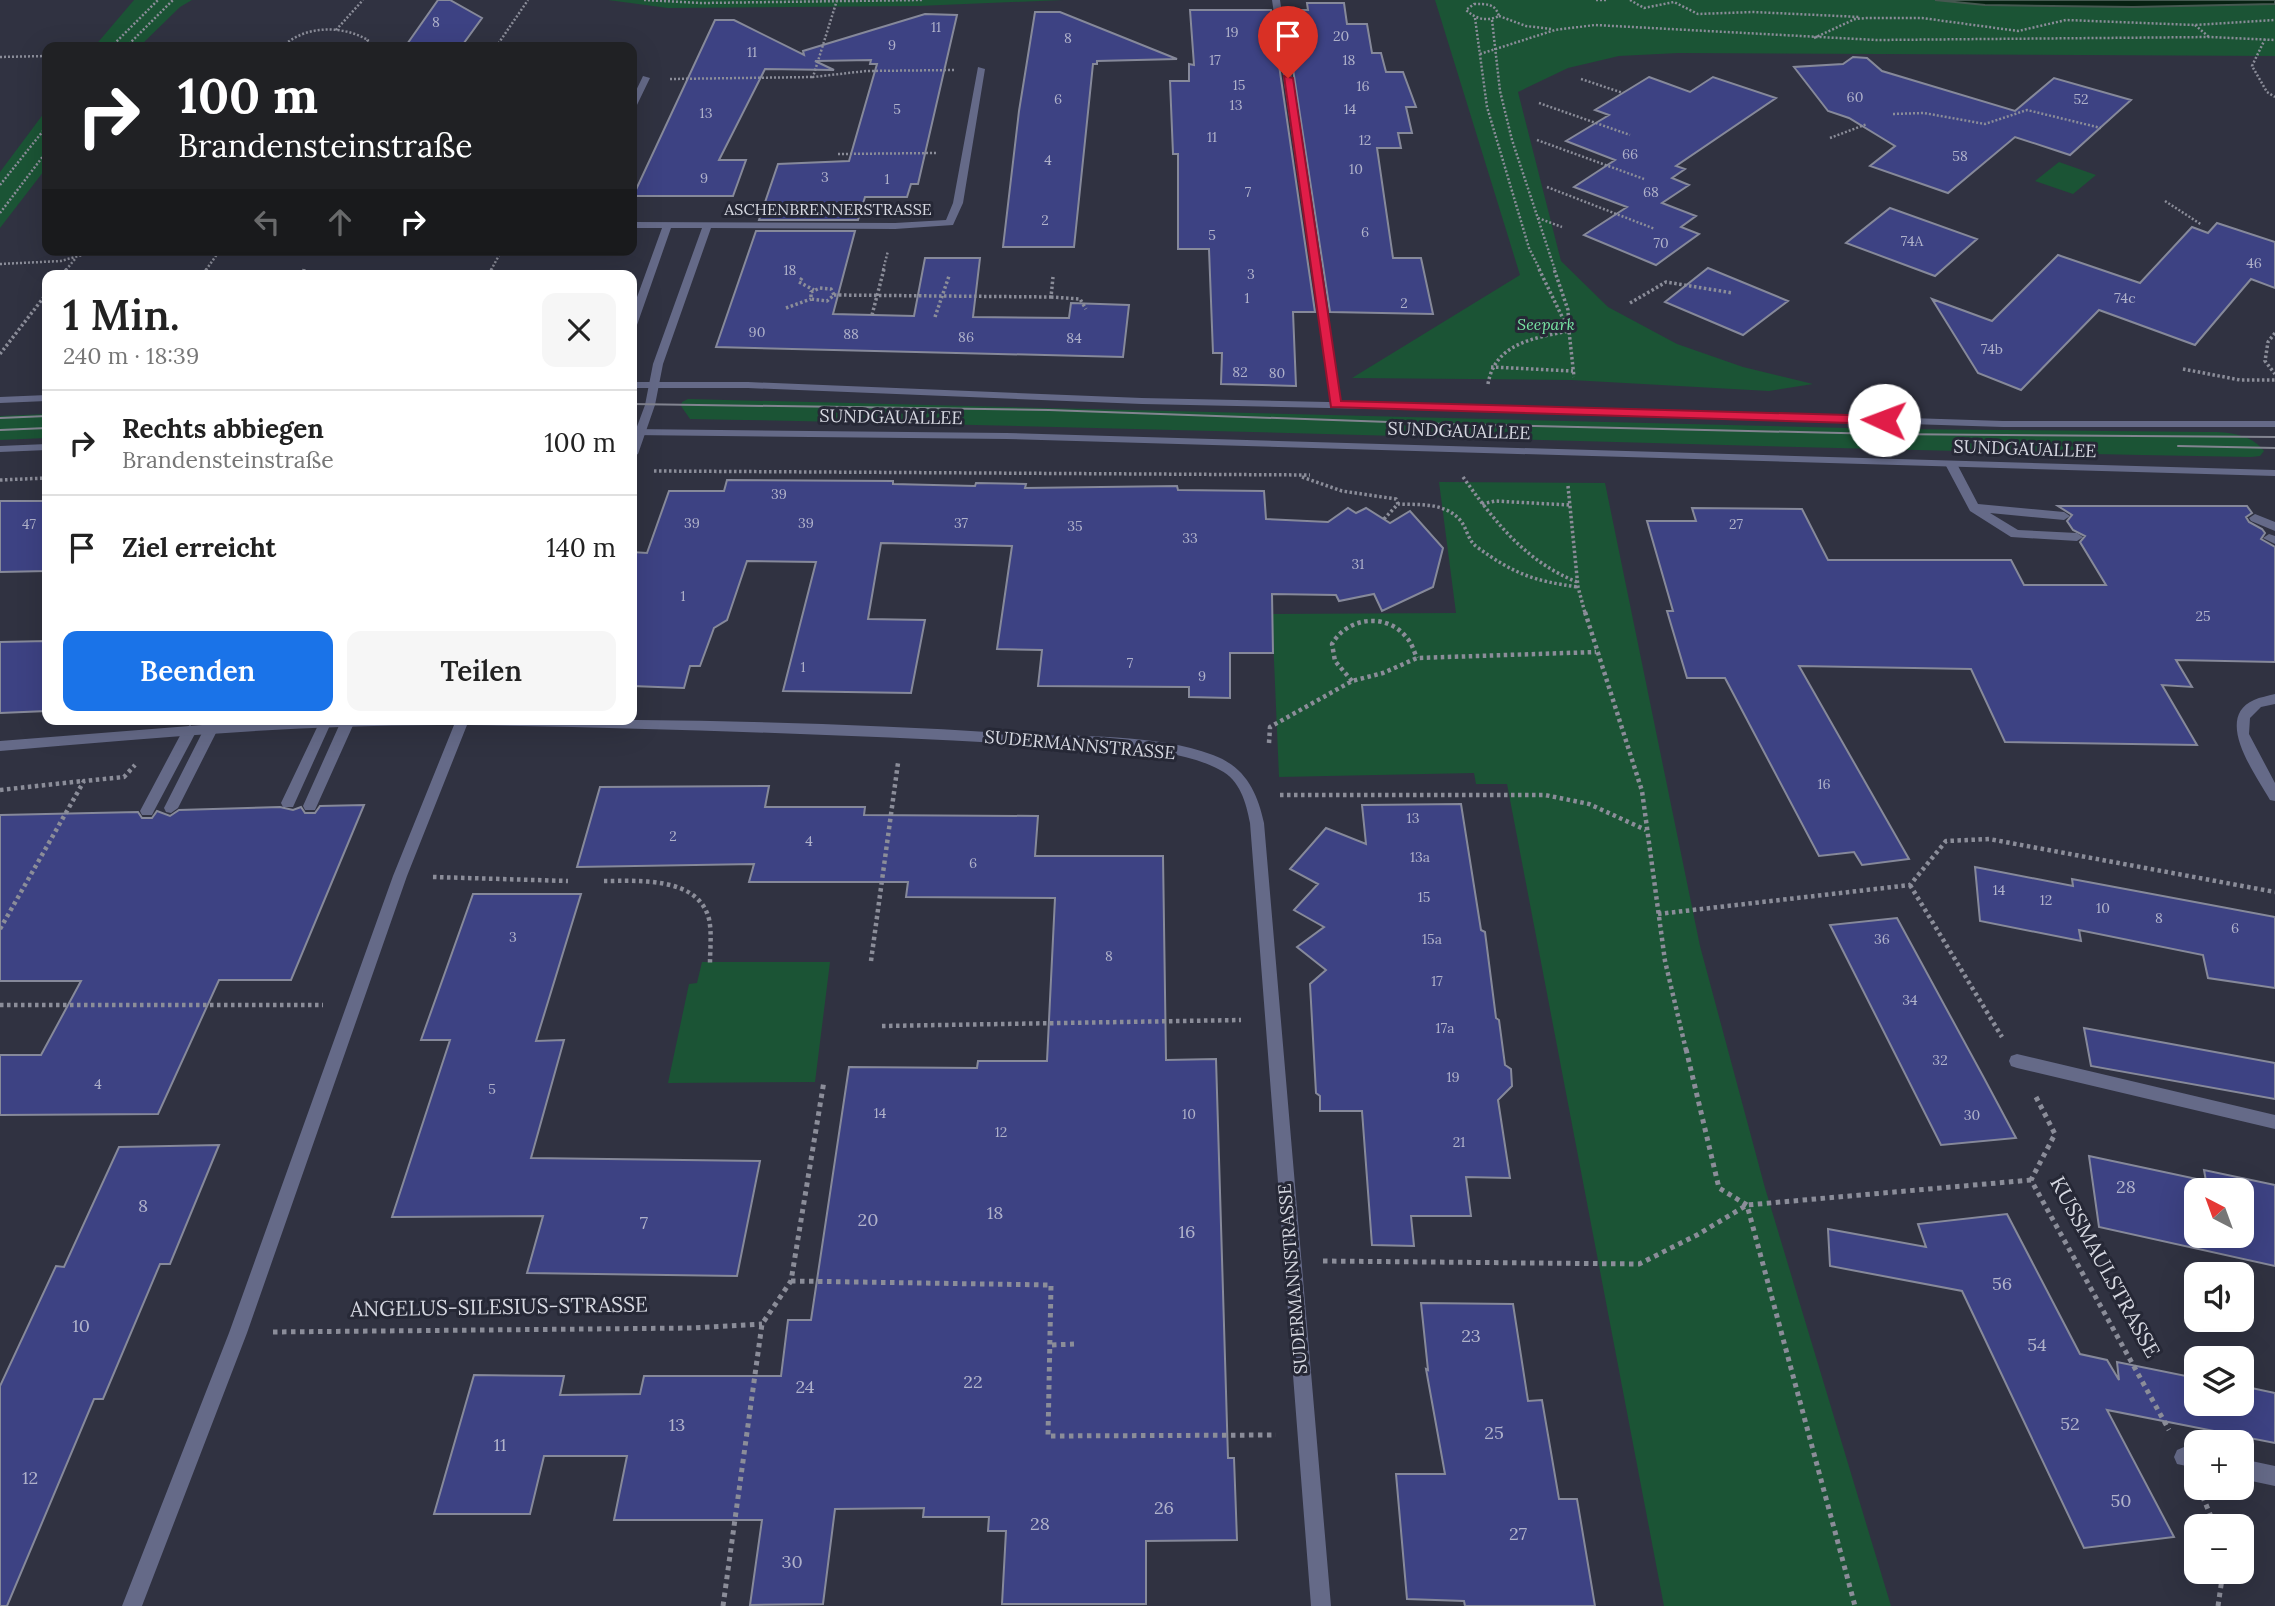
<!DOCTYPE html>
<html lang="de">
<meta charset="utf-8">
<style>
:root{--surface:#fff;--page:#f6f6f6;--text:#222;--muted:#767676;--line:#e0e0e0;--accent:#1a73e8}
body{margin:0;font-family:Lora,serif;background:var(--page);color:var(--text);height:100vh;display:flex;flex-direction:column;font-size:26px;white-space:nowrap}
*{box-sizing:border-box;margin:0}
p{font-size:23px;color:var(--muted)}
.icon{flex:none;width:38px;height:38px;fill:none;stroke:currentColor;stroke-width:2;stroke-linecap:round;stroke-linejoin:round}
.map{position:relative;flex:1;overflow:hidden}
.drawer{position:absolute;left:42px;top:270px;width:595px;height:455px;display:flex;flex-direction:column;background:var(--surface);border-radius:14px;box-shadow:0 7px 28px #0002}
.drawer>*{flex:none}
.top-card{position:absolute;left:42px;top:42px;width:595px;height:214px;border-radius:14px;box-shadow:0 7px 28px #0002;background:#202124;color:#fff;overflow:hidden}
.needle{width:46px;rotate:319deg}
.fabs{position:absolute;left:2184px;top:1178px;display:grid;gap:14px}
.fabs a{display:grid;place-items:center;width:70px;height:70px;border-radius:14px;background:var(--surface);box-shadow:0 7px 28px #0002;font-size:35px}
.pin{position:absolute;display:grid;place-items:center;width:60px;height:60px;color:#fff;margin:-72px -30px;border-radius:50% 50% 50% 0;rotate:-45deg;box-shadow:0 0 7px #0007}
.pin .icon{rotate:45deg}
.me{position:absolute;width:77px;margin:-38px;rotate:272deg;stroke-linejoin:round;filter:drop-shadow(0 0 5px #0008)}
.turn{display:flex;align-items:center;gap:24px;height:147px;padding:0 21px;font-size:32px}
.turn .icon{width:91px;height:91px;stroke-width:2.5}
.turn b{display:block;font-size:49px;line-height:60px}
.lanes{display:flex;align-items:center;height:66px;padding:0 21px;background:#0003;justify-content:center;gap:35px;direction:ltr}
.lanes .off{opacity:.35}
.round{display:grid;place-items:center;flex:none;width:74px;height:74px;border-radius:14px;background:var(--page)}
.headline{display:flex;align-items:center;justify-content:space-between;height:119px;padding:0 21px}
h1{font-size:42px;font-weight:600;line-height:52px}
.cta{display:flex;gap:14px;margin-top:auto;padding:14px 21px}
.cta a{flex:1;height:80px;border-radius:14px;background:var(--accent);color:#fff;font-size:28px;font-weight:600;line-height:80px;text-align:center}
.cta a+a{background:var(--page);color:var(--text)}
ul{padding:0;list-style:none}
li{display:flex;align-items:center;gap:21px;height:105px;padding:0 21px;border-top:2px solid var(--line)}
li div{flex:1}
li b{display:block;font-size:26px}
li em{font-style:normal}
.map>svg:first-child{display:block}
.green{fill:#1b5435}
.water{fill:#072112;stroke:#455850;stroke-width:2}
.building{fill:#3d4283;stroke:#86899a;stroke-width:2;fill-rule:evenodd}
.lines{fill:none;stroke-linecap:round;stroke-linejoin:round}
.path-far3{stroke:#8b8d99;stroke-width:2.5;stroke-dasharray:2 2;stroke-linecap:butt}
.path-far2{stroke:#8b8d99;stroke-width:3.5;stroke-dasharray:2.5 2.5;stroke-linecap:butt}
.path-far1{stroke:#8b8d99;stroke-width:4.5;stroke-dasharray:3.5 3.5;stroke-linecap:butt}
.path{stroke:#8b8d99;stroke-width:5;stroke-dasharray:4.5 4.5;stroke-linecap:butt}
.service{fill:#656a88;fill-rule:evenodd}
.minor{fill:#656a88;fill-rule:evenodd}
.tertiary{fill:#656a88;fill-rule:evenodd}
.tram{stroke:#828490;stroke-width:2}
.route{fill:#e11d48;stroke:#92132f;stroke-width:2}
.labels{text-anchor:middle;stroke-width:6;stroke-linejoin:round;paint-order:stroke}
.number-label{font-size:14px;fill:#b0b2ca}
.far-street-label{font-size:16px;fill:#d6d8e1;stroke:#262836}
.far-park-label{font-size:16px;font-style:italic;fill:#78e6a4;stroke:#262836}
.street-label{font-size:18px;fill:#d6d8e1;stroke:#262836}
.near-number-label{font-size:18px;fill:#b0b2ca}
.near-street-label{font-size:21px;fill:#d6d8e1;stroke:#262836}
</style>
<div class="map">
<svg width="2275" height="1606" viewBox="0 0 2275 1606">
<rect width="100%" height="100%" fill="#303241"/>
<!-- green -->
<path class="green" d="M134 0H192L180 7 139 47H94Z
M608 0H1063L918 6 668 8Z
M1435 0H1935L1985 5 2133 7 2275 4V56L1678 53 1619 56 1568 68 1518 92 1561 261 1608 307 1677 344 1743 367 1813 384 1769 391 1571 380 1352 378 1520 275Z
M47 109V167L0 228V172Z
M2059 162 2096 175 2073 194 2035 181Z
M688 399 1886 429 2209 432C2229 432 2251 434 2264 451L2260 456 2251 457C1730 448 1210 428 690 419L681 406 682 402Z
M47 414V438L0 440V416Z
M1439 482 1605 483 1700 946 1765 1188 1891 1606H1664L1507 784H1476L1474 773 1279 777 1272 614 1456 613Z
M702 962H830L815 1082 668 1083 689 984 697 983Z"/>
<!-- water -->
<path class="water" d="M1935 0H2275V4L2133 7 1985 5Z"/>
<!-- building -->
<path class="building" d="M438 0H450L482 18 461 47H405Z
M1307 3H1344L1347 24H1367L1372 53H1381L1386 72H1403L1416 107H1406L1412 133H1398L1401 148H1377L1393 258H1421L1433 314 1330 312 1284 10H1308Z
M1190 10H1271L1315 312H1293L1296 386 1221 384 1222 353H1213L1209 249H1178V154H1173L1170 81H1189V64L1194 65Z
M1035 12H1060L1177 59 1097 61V64H1093L1074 247H1003L1019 111Z
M925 14 957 15 918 184H911L907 197H865L858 220H759L778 164 849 161 877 64H870L871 60 815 61 834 70 765 69 719 160H746L733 196H633L715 20H734L804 55 803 51Z
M1853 57 1867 58 1882 71 2015 111 2054 78 2131 100 2070 155 2015 137 1948 193 1870 166 1895 146 1849 118 1828 111 1794 67 1843 64Z
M1649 77 1690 92 1713 77 1776 98 1676 166 1685 169 1672 178 1689 185 1662 203 1696 216 1681 227 1699 234 1656 265 1584 235 1627 207 1574 187 1615 160 1566 141 1609 115 1595 110Z
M1890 208 1977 239 1935 276 1846 243Z
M2217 223 2275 242V288L2251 279 2195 345 2099 310 2021 390 1978 373 1932 299 1992 321 2058 255 2140 283 2192 227 2208 233Z
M756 231H855L833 314 914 316 925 258H980L973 317 1069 318 1071 303 1129 305 1123 357 716 347Z
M1708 268 1788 301 1743 335 1665 302Z
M727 480 893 481V484L975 486 976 483 1026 484 1025 488 1177 486 1178 490 1264 491 1266 519 1328 522 1348 508 1356 513 1366 508 1390 523 1410 511 1443 548 1433 587 1382 611 1374 594 1339 601 1336 595 1272 594 1273 653H1230V698L1189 697V687L1038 686 1042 650 997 649 1012 546 881 543 868 619 925 620 911 693 783 691 816 562 747 561 727 620 714 628 700 666H690L684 688 632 686V552L647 553 669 491H724Z
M0 501H47V571L0 572Z
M2058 506H2247L2252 513 2246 517 2249 522 2262 529 2265 533 2261 539 2275 547V662L2176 660 2192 687 2162 685 2197 745 2005 742 1971 669 1799 666 1909 859 1862 865 1854 852 1819 856 1725 678H1687L1667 611H1673L1647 521H1696L1692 508 1802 509 1828 560H2011L2024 585H2106L2080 542 2085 536 2073 530 2067 521 2072 515Z
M47 641V711L0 713V642Z
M769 786 765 807H865L864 815 1038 816 1035 856H1163L1166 1060 1216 1059 1228 1458H1234L1237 1540 1146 1541V1604H1002L1006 1531H988L989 1517H923L924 1508 835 1509 823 1604 750 1605 762 1520H614L627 1456H544L530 1514H434L474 1375 564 1376 560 1395 640 1394 644 1376H781L788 1320H811L849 1067 977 1068 978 1061H1047L1055 898 906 897 908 882H749L754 864 577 867 600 787Z
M1461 804 1481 930 1485 932 1496 1018 1499 1020 1505 1065 1511 1069 1512 1086 1498 1100 1510 1178 1466 1177 1471 1216H1411L1414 1246 1372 1245 1362 1111H1320V1096L1316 1093 1310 984 1326 970 1297 947 1324 927 1294 910 1318 884 1290 869 1326 828 1366 844 1362 805Z
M364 805 291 980H219L158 1114 0 1115V1055H41L81 981H0V815L138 812 142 818H152L157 811 170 816 179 810 280 807 293 810 301 807 305 813H315L320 806Z
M1975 867 2073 886 2072 879 2275 917V988L2208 978 2203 955 2079 930 2081 941 1980 921Z
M473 894H581L536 1041 564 1040 531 1158 760 1161 737 1276 527 1273 543 1216 392 1217 450 1040H421Z
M1897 918 1984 1078 2016 1138 1941 1145 1830 925Z
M2084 1028 2275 1063V1099L2091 1066Z
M219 1145 170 1264H160L103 1399H94L7 1606H0V1386L56 1266 64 1267 119 1147Z
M2089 1156 2206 1181 2204 1170 2275 1185V1266L2099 1227ZM2196 1190H2242V1236H2196Z
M2007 1214 2080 1354 2107 1360 2119 1380 2117 1362 2196 1378V1404H2242V1386L2275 1393V1443L2107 1410 2174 1537 2084 1548 1962 1291 1830 1266 1828 1229 1926 1247 1918 1224Z
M1421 1303 1513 1304 1528 1401 1542 1400 1559 1499H1577L1595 1606H1465L1464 1601 1407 1599 1396 1474H1445L1426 1369 1428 1370Z"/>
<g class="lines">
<!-- path-far3 -->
<path class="path-far3" d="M644 0 701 3 923 0
M837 0 813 77 866 71 956 70
M1596 0H1607
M1630 0 1644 8 1674 2 1698 14 1753 12 1860 17
M1474 4C1486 4 1495 3 1499 16 1486 22 1476 19 1466 10Z
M1499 16 1526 26 1551 29
M1475 18 1487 107 1529 248 1540 270
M1492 20 1500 91 1512 140 1555 270
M2195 25 2209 37
M336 30 363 0
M1814 38 1855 19 1867 18H1922L2018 31 2066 20 2195 25 2275 20
M2265 39 2252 66 2267 92 2275 97
M111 47 158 0
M126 47 173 0
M282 47C305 25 342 25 368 40L363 47
M496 47 528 0
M1480 54 1555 30 1595 25 1876 40 2210 37 2275 40
M0 57 47 56
M670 79 813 77
M1581 79 1623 93
M1539 103 1630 135
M1893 114 1924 113 1985 124 2027 110 2101 128
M1830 138 1867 124
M1537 140 1644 179
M838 154 938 153
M0 185 47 126
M1547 187 1655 229
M2165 201 2202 225
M0 213 47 151
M1538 218 1562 227
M0 264 61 261 99 250
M66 270 75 259
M206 270 220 250
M491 270 502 250
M883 270 888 251"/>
<!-- path-far2 -->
<path class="path-far2" d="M1539 269 1569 331 1574 377
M62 275 67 269
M203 275 207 269
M303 275 304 269
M489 275 492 269
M802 278 799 282 814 290
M820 288 831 289 834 295 827 301 811 299V292Z
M834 295 1051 297 1053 277
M1051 297 1080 299 1086 309
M1630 303 1666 282 1733 293
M786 308 811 299
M872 315 884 269
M935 317 949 276
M2275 333 2268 342 2265 361 2275 374
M0 354 47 293
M1491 367 1573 371
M2183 369 2240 380H2275
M1488 384C1495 343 1534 338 1569 331L1568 310 1554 269
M654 471 1310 475
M1302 477 1342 491 1396 499 1398 504
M1463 477C1495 522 1525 561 1577 582
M0 480 47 478
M1568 486 1578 587 1585 613
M1482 504 1495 501 1569 505
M1384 519 1398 504C1419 505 1444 502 1460 520 1467 528 1468 541 1477 547 1514 574 1534 581 1578 587"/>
<!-- path-far1 -->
<path class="path-far1" d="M1585 612 1642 791 1665 961 1686 1050
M1352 681 1335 661 1332 644C1347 617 1387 612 1407 638 1412 643 1414 652 1417 658
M1269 743 1270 727 1352 681 1383 673 1417 658 1596 652
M0 790 83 781
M1280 795H1545L1589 804 1646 830
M433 877 568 881
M604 881C638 881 698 876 709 919 712 933 710 949 710 963
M1910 885 2002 1037
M1658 914 1910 885 1946 841 1989 839 2275 892
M0 929 84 781 124 777 135 765
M871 961 898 763
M0 1005H323
M882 1026 1241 1020"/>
<!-- path -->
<path class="path" d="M1686 1049 1719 1188 1747 1205 1855 1606
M2036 1097 2055 1134 2031 1180 2169 1430
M1323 1261 1639 1264 1697 1235 1747 1205 2031 1180
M791 1281 1051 1285 1048 1436 1276 1435
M273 1332 693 1328 762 1324
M1052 1345 1074 1344
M2199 1488 2215 1526
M723 1606 762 1324 791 1281 824 1081
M2218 1606 2223 1572"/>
<!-- service -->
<path class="service" d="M1951 461 1957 464 1978 504 2064 512 2070 516 2064 520 1990 513 2018 530 2077 533 2083 537 2077 541 2011 537 1970 511 1945 464Z
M2255 514 2275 522V531L2251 521 2249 518Z
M2269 534 2275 536V544L2263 538Z
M321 719 329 720 331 723 293 807H283L281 803Z
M342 719 355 721 315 810H305L303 806Z
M211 724 218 729 178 808 171 813 166 812 164 808 204 729Z
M190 725 197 730 154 811 152 815H142L140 811 183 730Z"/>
<!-- minor -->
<path class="minor" d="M1272 0H1280L1341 405 1336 408 1331 405Z
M978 67 985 69 963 203 953 225 895 229 711 228 663 364 655 405 638 454 632 457V440L645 405 653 364 702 228H671L637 325 632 328V311L662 228H632V222L895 223 946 220 953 203Z
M643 76 650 78 636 107 632 110V99Z
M2275 694V704L2261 707 2250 718 2249 734 2275 783V801L2270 800C2256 775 2213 718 2254 700 2260 697 2268 696 2275 694Z
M278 719C520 719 762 717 1003 733 1068 738 1152 732 1213 755 1245 767 1257 791 1264 823L1331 1606H1311L1250 823C1246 802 1240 780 1220 770 1169 742 1075 747 1017 744 834 734 651 728 467 725L407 876 247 1333 142 1606H122L229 1333 393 876 454 725C302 724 151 738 0 751V741Z
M2017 1054 2275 1115V1129L2017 1068 2011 1066 2009 1061 2011 1056Z
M2184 1447 2196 1450V1468L2177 1464 2174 1457 2177 1450Z
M2242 1459 2275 1466V1486L2242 1479Z"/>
<!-- tertiary -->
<path class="tertiary" d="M632 382H748L1142 398 1561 407 2003 421H2275V427H2003L1561 413 1142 404 748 388H632Z
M47 395V401L0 403V397Z
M632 429 1006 433 2275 470V476L1006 439 632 435Z
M47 444V450L0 452V446Z"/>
<!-- tram -->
<path class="tram" d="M632 404 1049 410 1445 424 1882 434 2275 437
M0 418 47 416
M0 430 47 428
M2178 446 2275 448"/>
</g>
<!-- route -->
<path class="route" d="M1284 76 1293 78 1341 401 1884 416 1890 420 1884 424 1331 407Z"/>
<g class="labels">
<!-- number labels -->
<g class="number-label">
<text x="436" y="27">8</text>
<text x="936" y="32">11</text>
<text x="1232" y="37">19</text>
<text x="1341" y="41">20</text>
<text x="1068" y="43">8</text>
<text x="892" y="50">9</text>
<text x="752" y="57">11</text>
<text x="1215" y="65">17</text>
<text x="1349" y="65">18</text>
<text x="1239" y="90">15</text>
<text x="1363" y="91">16</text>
<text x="1855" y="102">60</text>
<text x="1058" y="104">6</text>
<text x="2081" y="104">52</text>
<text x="1236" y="110">13</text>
<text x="897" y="114">5</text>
<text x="1350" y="114">14</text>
<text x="706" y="118">13</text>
<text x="1212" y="142">11</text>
<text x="1365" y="145">12</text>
<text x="1630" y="159">66</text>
<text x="1960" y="161">58</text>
<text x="1048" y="165">4</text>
<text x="1356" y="174">10</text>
<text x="825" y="182">3</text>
<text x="704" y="183">9</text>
<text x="887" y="184">1</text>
<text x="1248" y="197">7</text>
<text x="1651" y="197">68</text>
<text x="1045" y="225">2</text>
<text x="1365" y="237">6</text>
<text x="1212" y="240">5</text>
<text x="1912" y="246">74A</text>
<text x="1661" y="248">70</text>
<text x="2254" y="268">46</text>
<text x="790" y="275">18</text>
<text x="1251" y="279">3</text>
<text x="1247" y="303">1</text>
<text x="2125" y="303">74c</text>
<text x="1404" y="308">2</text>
<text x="757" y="337">90</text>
<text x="851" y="339">88</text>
<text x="966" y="342">86</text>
<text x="1074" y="343">84</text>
<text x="1992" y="354">74b</text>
<text x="1240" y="377">82</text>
<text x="1277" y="378">80</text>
<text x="779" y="499">39</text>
<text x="692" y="528">39</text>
<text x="806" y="528">39</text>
<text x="961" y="528">37</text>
<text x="29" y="529">47</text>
<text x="1736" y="529">27</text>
<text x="1075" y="531">35</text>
<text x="1190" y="543">33</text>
<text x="1358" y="569">31</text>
<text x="683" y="601">1</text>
<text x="2203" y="621">25</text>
<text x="1130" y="668">7</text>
<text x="803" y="672">1</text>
<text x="1202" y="681">9</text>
<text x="1824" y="789">16</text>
<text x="1413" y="823">13</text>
<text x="673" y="841">2</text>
<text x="809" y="846">4</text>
<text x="1420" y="862">13a</text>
<text x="973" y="868">6</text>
<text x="1999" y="895">14</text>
<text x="1424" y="902">15</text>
<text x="2046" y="905">12</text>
<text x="2103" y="913">10</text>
<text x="2159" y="923">8</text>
<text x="2235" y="933">6</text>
<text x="513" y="942">3</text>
<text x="1432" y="944">15a</text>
<text x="1882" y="944">36</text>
<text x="1109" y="961">8</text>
<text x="1437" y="986">17</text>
<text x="1910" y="1005">34</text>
<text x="1445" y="1033">17a</text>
<text x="1940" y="1065">32</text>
<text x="1453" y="1082">19</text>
<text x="98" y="1089">4</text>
<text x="492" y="1094">5</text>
<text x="880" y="1118">14</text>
<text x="1189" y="1119">10</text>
<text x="1972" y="1120">30</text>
<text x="1001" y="1137">12</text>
<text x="1459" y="1147">21</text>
</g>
<!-- far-street labels -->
<g class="far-street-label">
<text x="828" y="215">ASCHENBRENNERSTRASSE</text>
</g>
<!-- far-park labels -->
<g class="far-park-label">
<text x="1546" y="330">Seepark</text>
</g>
<!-- street labels -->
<g class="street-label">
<text transform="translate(891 417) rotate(1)" y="6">SUNDGAUALLEE</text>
<text transform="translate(1459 431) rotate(2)" y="6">SUNDGAUALLEE</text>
<text transform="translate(2025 449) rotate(2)" y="6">SUNDGAUALLEE</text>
<text transform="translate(1080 745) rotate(5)" y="6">SUDERMANNSTRASSE</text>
<text transform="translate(1293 1279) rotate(-95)" y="6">SUDERMANNSTRASSE</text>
</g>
<!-- near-number labels -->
<g class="near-number-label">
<text x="2126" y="1193">28</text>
<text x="143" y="1212">8</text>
<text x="995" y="1219">18</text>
<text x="868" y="1226">20</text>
<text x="644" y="1229">7</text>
<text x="1187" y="1238">16</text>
<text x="2002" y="1290">56</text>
<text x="81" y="1332">10</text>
<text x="1471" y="1342">23</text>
<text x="2037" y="1351">54</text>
<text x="973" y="1388">22</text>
<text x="805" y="1393">24</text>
<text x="2070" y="1430">52</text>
<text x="677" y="1431">13</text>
<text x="1494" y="1439">25</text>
<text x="500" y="1451">11</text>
<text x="30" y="1484">12</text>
<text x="2121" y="1507">50</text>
<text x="1164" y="1514">26</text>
<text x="1040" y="1530">28</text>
<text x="1518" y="1540">27</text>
<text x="792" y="1568">30</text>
</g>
<!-- near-street labels -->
<g class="near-street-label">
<text transform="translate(2105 1267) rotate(61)" y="7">KUSSMAULSTRASSE</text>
<text transform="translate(499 1307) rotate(-1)" y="7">ANGELUS-SILESIUS-STRASSE</text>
</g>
</g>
</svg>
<div class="fabs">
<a><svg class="needle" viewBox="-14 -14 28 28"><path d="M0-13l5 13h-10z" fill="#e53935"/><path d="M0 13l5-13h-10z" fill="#767676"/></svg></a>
<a><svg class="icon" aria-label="sound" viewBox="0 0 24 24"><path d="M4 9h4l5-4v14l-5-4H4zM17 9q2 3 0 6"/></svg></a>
<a><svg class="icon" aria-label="layers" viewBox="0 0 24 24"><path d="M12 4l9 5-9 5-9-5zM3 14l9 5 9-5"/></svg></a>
<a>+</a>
<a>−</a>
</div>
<div class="pin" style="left:1288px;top:78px;background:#d93025"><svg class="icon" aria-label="arrive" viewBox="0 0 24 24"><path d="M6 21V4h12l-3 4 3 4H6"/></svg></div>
<svg class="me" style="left:1884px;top:420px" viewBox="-20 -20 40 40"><circle r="19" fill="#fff"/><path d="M0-13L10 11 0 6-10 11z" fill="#e11d48"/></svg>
<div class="top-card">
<div class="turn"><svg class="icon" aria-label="right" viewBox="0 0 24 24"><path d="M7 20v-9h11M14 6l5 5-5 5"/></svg><div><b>100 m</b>Brandensteinstraße</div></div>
<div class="lanes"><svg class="icon off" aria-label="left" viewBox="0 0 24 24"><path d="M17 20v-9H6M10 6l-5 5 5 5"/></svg><svg class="icon off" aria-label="ahead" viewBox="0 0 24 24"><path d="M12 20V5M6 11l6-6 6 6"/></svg><svg class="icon" aria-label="right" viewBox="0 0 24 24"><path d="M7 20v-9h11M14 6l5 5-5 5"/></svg></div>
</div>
<section class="drawer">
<div class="headline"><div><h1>1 Min.</h1><p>240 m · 18:39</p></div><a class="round"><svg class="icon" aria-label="close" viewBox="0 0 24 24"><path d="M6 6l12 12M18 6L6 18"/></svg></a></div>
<ul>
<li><svg class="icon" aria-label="right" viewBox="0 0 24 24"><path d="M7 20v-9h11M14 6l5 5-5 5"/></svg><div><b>Rechts abbiegen</b><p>Brandensteinstraße</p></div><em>100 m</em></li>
<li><svg class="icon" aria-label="arrive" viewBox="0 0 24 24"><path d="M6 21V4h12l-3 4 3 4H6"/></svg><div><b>Ziel erreicht</b></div><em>140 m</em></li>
</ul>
<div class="cta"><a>Beenden</a><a>Teilen</a></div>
</section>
</div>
